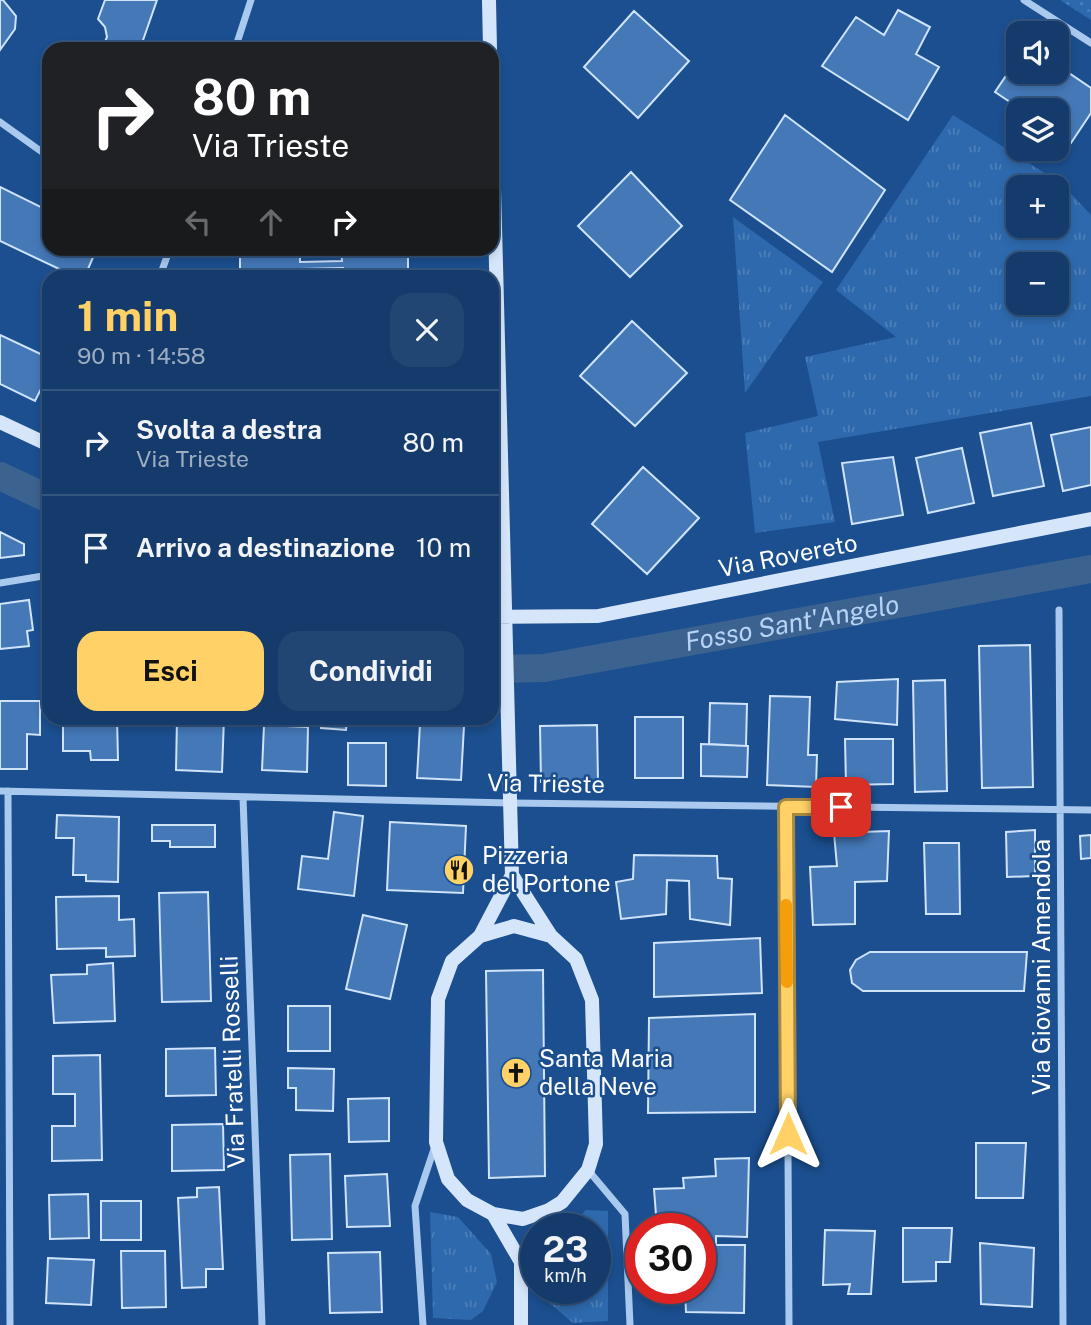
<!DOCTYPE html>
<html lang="it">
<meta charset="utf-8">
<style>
:root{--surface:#143b6b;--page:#214673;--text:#f1f3f6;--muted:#9dadc1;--line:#33557e;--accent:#ffd166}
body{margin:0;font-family:"Public Sans",sans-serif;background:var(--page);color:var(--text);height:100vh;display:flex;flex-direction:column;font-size:26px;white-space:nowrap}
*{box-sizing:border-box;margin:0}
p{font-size:23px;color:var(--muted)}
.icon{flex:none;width:38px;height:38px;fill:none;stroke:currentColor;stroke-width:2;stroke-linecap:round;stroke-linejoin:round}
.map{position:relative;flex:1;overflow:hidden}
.panel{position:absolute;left:42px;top:270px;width:457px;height:455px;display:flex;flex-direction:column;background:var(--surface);border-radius:21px;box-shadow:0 4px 10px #0003,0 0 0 2px var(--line)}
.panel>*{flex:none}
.top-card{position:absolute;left:42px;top:42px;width:457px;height:214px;border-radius:21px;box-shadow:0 4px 10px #0003,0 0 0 2px var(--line);background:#202124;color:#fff;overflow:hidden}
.fabs{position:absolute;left:1006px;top:21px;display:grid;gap:14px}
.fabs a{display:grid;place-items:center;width:63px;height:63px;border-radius:14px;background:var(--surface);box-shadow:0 4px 10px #0003,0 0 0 2px var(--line);font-size:35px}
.speed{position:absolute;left:520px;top:1213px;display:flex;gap:14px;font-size:35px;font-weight:700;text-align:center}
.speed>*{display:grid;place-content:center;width:91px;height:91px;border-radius:50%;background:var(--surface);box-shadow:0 4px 10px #0003,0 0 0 2px var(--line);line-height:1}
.speed small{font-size:18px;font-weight:400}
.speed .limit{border:10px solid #d22;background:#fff;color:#111}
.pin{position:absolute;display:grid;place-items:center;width:60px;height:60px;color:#fff;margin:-30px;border-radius:14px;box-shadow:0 4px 10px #0006}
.me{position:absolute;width:77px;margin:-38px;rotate:0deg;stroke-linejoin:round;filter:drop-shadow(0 0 5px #0008)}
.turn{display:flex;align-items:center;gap:24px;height:147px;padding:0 35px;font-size:32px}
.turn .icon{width:91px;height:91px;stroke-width:2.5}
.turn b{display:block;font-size:49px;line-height:60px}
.lanes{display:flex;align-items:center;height:66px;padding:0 35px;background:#0003;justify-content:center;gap:35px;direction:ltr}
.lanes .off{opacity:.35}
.round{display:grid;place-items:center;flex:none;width:74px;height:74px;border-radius:21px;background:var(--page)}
.summary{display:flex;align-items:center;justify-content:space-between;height:119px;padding:0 35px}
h1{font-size:42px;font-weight:700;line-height:52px;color:var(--accent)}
.button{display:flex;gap:14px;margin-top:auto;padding:14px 35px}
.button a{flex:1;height:80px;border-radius:21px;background:var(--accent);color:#111;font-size:28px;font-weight:700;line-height:80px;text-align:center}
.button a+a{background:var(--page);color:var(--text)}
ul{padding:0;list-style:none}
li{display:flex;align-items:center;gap:21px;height:105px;padding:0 35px;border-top:2px solid var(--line)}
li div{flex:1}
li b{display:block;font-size:26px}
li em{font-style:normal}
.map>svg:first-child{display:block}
.grass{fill:url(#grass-dots)}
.park{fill:url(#park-tufts);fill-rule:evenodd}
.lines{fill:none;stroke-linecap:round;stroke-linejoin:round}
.canal{stroke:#3c6290;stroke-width:28}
.building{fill:#4478b7;stroke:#cfe3fa;stroke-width:2}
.street{stroke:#a9c9ee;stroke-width:7}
.secondary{stroke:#d6e6fa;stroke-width:14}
.route-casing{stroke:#a68842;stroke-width:18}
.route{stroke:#ffd166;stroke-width:12}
.slow{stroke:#f59e0b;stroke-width:12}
.labels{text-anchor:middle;stroke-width:5;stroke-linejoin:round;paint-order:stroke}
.street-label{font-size:24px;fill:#fff;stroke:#1b4f8f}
.poi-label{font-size:24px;fill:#fff;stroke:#1b4f8f;text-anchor:start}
.water-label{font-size:26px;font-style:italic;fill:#b5d3f5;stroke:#1b4f8f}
</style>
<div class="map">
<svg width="1091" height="1325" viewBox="0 0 1091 1325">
<defs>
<pattern id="grass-dots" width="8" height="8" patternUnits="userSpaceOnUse" patternTransform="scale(1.75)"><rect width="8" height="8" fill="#2e69ad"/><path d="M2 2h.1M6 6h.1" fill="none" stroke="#4d80b9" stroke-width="1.8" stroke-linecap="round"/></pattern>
<pattern id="park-tufts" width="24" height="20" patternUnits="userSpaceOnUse" patternTransform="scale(1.75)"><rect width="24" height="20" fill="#2e69ad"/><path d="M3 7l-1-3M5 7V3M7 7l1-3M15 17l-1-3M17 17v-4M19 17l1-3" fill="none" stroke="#4d80b9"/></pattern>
</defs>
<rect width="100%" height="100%" fill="#1b4f8f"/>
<!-- grass -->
<path class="grass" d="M1060 0H1091V20Z"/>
<!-- park -->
<path class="park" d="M953 115 1062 184 1091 215V396L818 442 835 522 755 533 745 433 818 416 805 357 896 337 836 290ZM1018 187H1057V226H1018ZM1018 264H1057V303H1018Z
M733 217 823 282 745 393Z
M586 1210 608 1211V1321L573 1323 547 1301V1288H595V1228H568Z
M430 1212 458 1217 491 1254 497 1282 483 1311 471 1320 433 1318Z"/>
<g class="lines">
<!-- canal -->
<g class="canal">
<path d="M0 476 49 499"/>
<path id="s1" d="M492 669 544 668 1091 569"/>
</g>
</g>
<!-- building -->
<path class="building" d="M0 0H3L16 16 15 29 0 50Z
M105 0H157L141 46 150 49H102L107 37 105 27 98 19Z
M898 10 930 27 916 54 939 67 908 120 822 66 856 17 884 35Z
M634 11 689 61 638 118 584 67Z
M1018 58V72H1057V65L1091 88V113L1071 143 1057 134V110H1022L995 92Z
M785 115 885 190 832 272 730 200Z
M631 172 682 226 630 277 578 226Z
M0 187 49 211V248H97L85 276H74L0 241Z
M240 248H300V262L342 261 341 248H408V276H343V268L301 269V276H240Z
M632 321 687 373 635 426 580 376Z
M0 335 49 358V373L35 401 0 384Z
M1031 423 1044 486 993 496 980 433Z
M1091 427V485L1063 491 1051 435Z
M962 448 974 503 928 513 916 458Z
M893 457 903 515 852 524 842 463Z
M643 467 699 518 647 574 592 524Z
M0 532 24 544V555L0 558Z
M29 600 33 630 27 631 29 646 0 649V604Z
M1030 645 1033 787 982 788 979 646Z
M898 679 897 725 835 719 837 682Z
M945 680 947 791 915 792 913 681Z
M770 696 810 697 808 755H817L816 787 767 785Z
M0 701H40V735L27 734V769H0Z
M710 703 747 704 746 746 709 744Z
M635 717H683V778H635Z
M63 718H117L118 760H91L90 751H63Z
M177 718H224L222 772 176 770Z
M322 718H369L368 723 347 721 346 730 321 728Z
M420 724 464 726 461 780 417 778Z
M264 725 308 727 307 772 262 770Z
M597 725 598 781 541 782 540 726Z
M845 739H893V784L846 785Z
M348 743H386V786L348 785Z
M701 744 748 746 747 777 701 776Z
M334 812 363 816 354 896 298 889 302 856 328 859Z
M57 815 119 817 118 882 86 881V875H73L74 838H56Z
M390 822 466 826 463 893 387 890Z
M152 825H215V847H170V841H152Z
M1035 830V876L1007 877 1006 832Z
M889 831 887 881 855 882V924L813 925 810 867 837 866 834 833Z
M1091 835V858L1081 859 1080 836Z
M924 843H959L960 914H926Z
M634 855 717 856 718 878 732 879 730 925 690 919 689 881 667 880 666 914 621 919 616 882 633 879Z
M208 892 211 1001 162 1002 159 893Z
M119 896V920L134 919 135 956 106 957V948L57 949 56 897Z
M363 915 407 925 390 999 346 989Z
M760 938 762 993 654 997V943Z
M870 952H1027L1024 991H863L852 983 850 970 856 960Z
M113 963 115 1021 54 1023 51 975 87 974V965Z
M543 970 545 1176 489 1178 486 971Z
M288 1006H330V1051H288Z
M755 1014V1112L648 1113 649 1018Z
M215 1048 216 1095 166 1096V1049Z
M100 1055 102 1160 52 1161V1126H75V1094H53V1056Z
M288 1068 334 1069 333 1111 296 1110V1088H288Z
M389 1098V1141L349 1142 348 1099Z
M223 1124 224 1170 172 1171V1125Z
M976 1143H1026L1023 1198H976Z
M330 1154 332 1239 292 1240 290 1155Z
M749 1158 747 1237 716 1236V1245H745L744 1313 686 1312 685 1290 671 1291V1288H700V1228H657L654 1189 684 1188 683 1178 716 1176 715 1159Z
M387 1174 390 1226 347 1227 345 1176Z
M219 1187 223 1269H206V1287L182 1288 178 1198 197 1197V1188Z
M88 1194 89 1238 50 1239 49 1195Z
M101 1201H141V1240H101Z
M903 1228H952L950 1262H936V1281L903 1282Z
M825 1230 875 1231 871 1294H848L850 1284 823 1285Z
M980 1243 1034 1248 1032 1307 981 1304Z
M121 1251H165L166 1307 122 1308Z
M380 1252 382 1312 330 1313 328 1253Z
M48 1258 94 1260 91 1305 46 1303Z"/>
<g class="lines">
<!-- street -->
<path class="street" d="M1024 0 1091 43
M235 49 251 0
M0 122 49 157
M160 276 170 248
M0 583 49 575
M1059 610 1063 1325
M0 791 510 803 1091 810
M8 791 10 1325
M243 797 262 1325
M786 807 789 1325
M588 1170 625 1214 630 1325
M423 1325 415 1206 435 1146"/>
<!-- secondary -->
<path class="secondary" d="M489 0 490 49
M0 422 49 445
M492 617 598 616 1091 519
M512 875 551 936
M514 926 551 936 576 959 592 1000 596 1144 588 1170 562 1202 549 1210 523 1219 493 1214 467 1200 448 1179 436 1142 438 999 452 961 480 936Z
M480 936 512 875 492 112
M493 1214 521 1262
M521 1325V1262L536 1234"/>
</g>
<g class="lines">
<!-- route casing -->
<g class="route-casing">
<path id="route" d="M788 1134 786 807H841"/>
</g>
<!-- route -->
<use href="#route" class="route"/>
<!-- slow -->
<path class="slow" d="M786 905 787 982"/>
</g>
<!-- icons -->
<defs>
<g id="restaurant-disc" transform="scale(1.575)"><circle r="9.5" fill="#ffd166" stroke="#1b4f8f"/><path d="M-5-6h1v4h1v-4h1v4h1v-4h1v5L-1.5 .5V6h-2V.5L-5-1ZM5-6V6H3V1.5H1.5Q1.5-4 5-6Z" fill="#111"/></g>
<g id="church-disc" transform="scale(1.575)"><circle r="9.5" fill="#ffd166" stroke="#1b4f8f"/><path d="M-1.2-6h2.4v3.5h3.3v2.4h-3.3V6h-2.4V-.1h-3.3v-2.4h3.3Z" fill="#111"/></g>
</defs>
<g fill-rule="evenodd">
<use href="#restaurant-disc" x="459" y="870"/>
<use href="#church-disc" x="516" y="1073"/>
</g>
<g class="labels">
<!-- street labels -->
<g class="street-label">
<text transform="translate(788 556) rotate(-11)" y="8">Via Rovereto</text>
<text transform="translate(546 784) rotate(1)" y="8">Via Trieste</text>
<text transform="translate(1042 967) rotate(-90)" y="8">Via Giovanni Amendola</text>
<text transform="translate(233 1062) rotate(-92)" y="8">Via Fratelli Rosselli</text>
</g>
<!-- poi labels -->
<g class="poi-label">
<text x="482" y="864">Pizzeria<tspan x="482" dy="28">del Portone</tspan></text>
<text x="539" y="1067">Santa Maria<tspan x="539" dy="28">della Neve</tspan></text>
</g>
<!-- water labels -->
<g class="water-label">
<text dy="9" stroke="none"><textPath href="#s1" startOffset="304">Fosso Sant'Angelo</textPath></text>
</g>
</g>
</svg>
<div class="fabs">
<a><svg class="icon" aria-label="sound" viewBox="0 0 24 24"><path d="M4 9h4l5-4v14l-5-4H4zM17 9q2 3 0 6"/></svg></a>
<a><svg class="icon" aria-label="layers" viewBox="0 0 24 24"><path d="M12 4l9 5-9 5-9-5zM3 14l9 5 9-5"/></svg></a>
<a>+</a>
<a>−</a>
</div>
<div class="speed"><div>23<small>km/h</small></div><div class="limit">30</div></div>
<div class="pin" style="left:841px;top:807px;background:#d93025"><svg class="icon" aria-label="arrive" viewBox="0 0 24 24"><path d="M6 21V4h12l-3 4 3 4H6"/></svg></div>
<svg class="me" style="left:788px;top:1134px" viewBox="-20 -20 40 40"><path d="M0-17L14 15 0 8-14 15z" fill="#ffd166" stroke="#fff" stroke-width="4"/></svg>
<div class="top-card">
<div class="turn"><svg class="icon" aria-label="right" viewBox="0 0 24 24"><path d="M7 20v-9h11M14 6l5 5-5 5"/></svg><div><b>80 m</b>Via Trieste</div></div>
<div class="lanes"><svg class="icon off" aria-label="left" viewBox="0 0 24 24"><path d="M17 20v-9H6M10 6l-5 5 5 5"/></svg><svg class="icon off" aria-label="ahead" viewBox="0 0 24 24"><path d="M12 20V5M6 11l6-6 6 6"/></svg><svg class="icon" aria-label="right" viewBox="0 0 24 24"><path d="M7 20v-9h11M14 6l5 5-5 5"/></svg></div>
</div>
<section class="panel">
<div class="summary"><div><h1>1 min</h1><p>90 m · 14:58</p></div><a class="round"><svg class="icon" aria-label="close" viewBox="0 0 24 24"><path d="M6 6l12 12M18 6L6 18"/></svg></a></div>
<ul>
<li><svg class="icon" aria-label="right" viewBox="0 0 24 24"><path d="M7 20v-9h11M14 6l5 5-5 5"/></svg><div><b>Svolta a destra</b><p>Via Trieste</p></div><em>80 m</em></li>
<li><svg class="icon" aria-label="arrive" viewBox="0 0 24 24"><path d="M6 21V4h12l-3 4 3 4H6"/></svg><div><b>Arrivo a destinazione</b></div><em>10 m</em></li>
</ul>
<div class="button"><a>Esci</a><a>Condividi</a></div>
</section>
</div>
